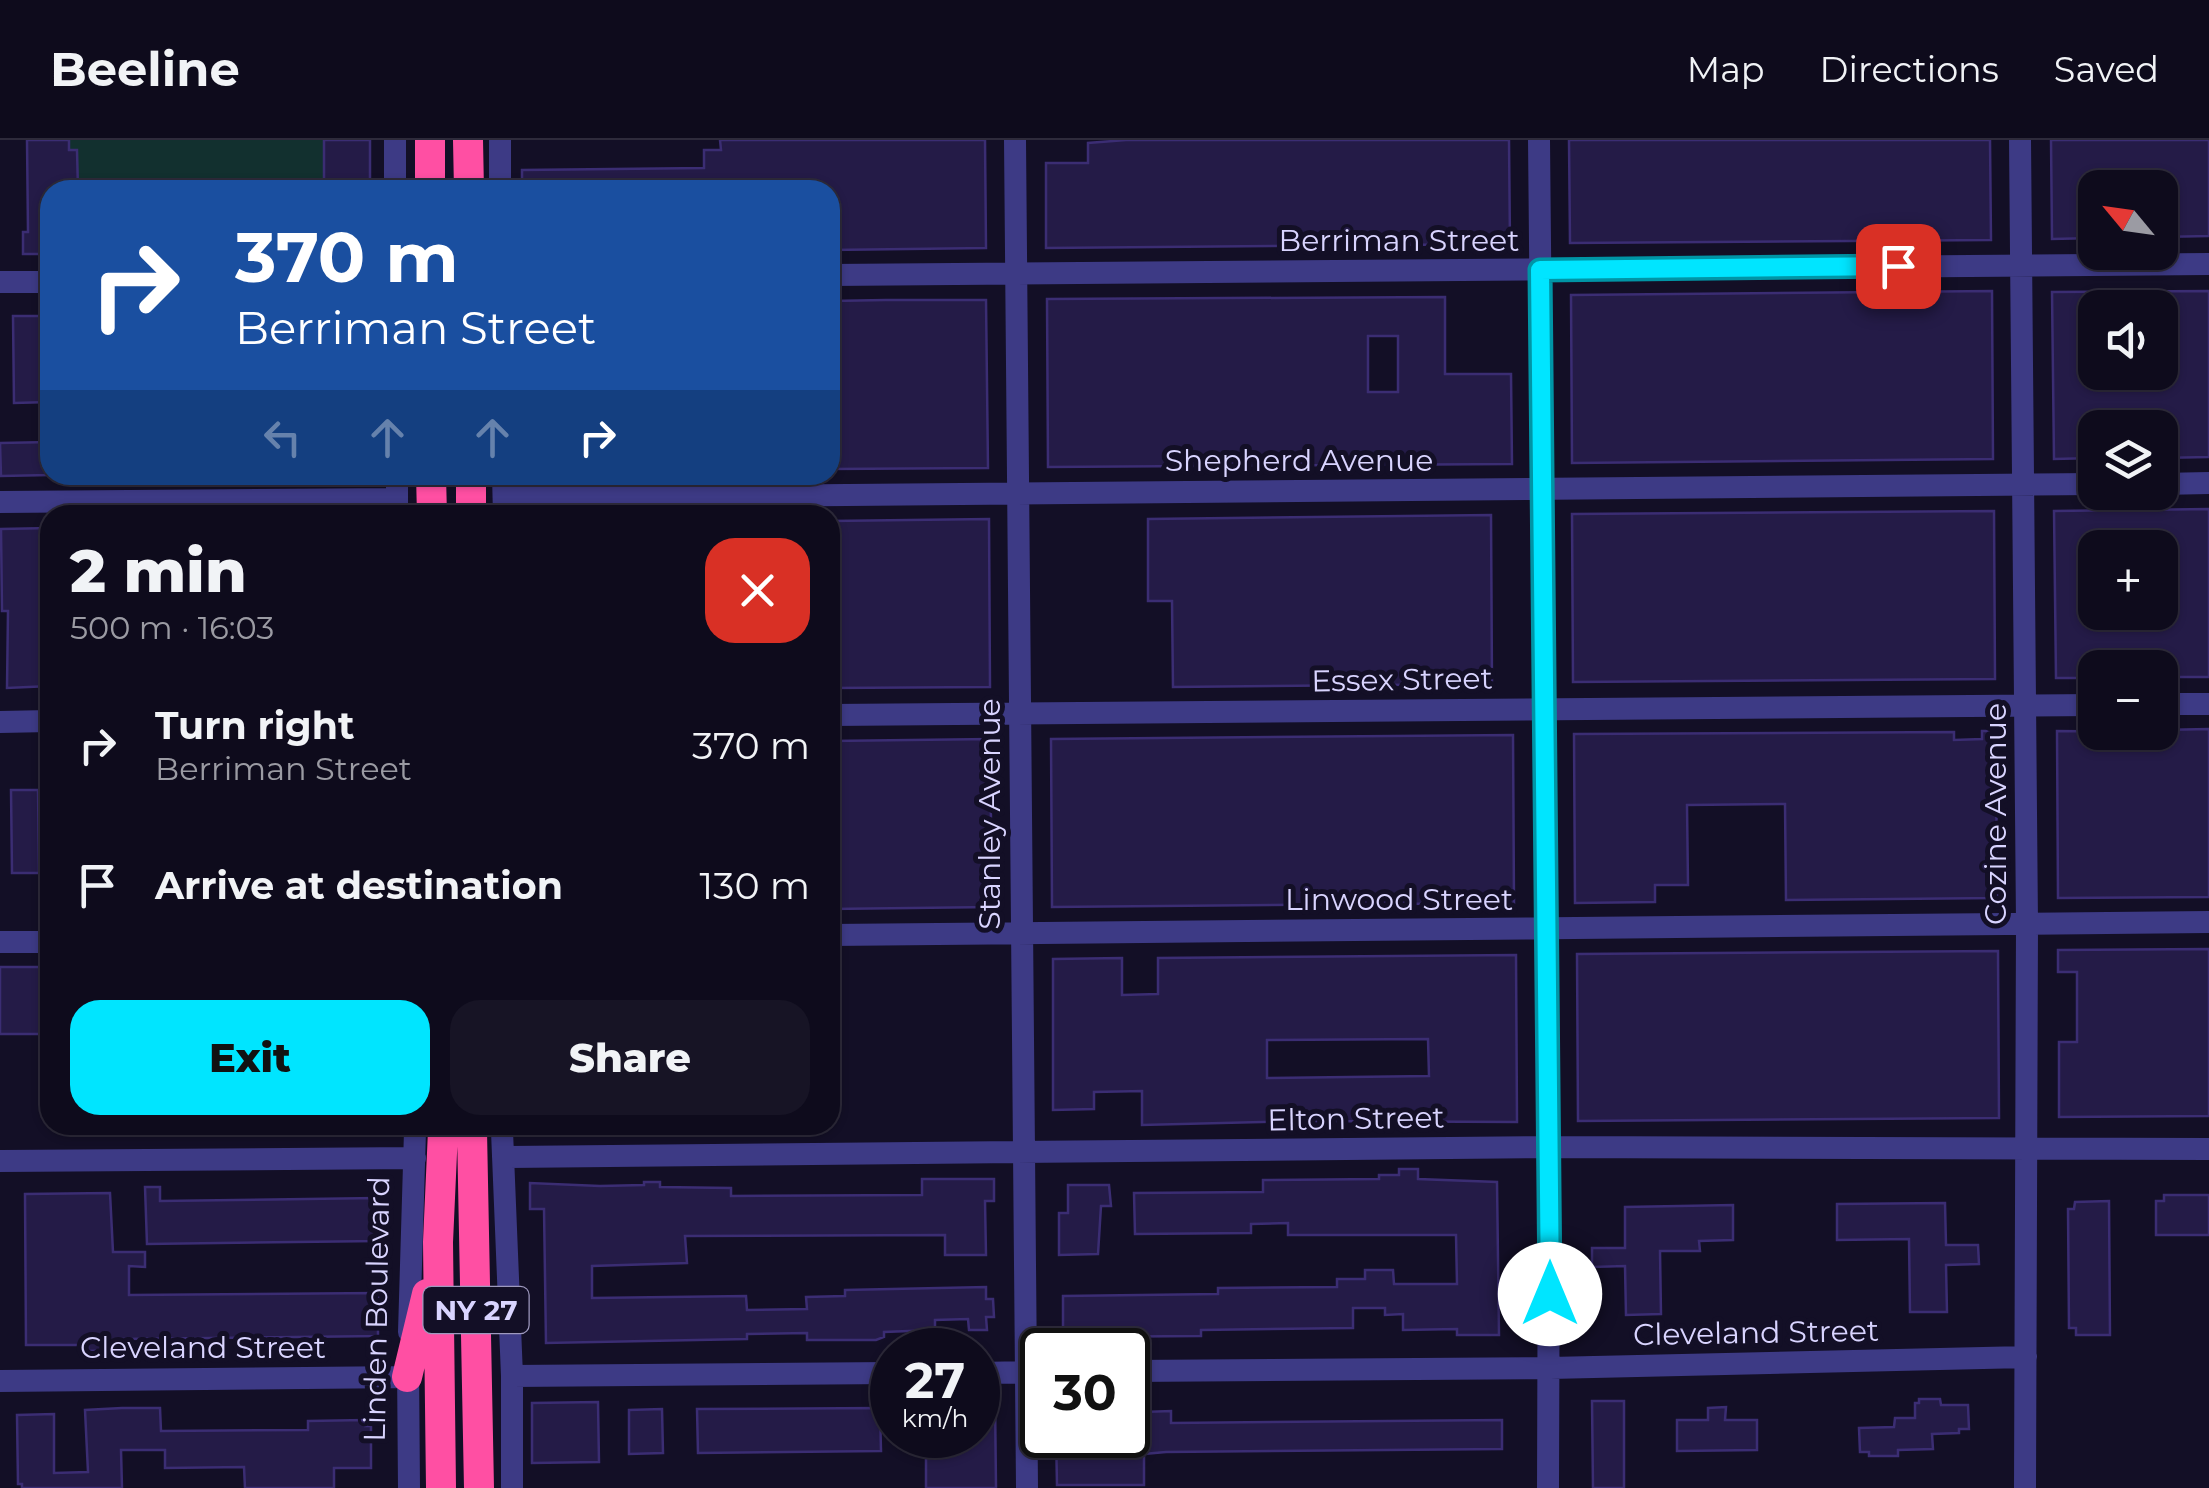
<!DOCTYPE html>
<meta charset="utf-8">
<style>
:root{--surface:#0e0b1c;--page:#171425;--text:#f1f3f6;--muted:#9b9ba3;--line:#2e2b3b;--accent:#00e5ff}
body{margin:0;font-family:Montserrat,sans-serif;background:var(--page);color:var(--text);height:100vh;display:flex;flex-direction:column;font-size:38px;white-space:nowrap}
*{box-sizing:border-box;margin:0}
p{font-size:32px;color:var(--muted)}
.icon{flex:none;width:55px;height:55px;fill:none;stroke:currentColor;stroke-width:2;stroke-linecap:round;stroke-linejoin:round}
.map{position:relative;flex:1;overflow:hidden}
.sheet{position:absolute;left:40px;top:365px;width:800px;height:630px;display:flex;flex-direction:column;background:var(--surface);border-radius:30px;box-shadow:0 2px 8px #0004,0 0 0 2px var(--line)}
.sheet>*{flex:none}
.banner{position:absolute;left:40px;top:40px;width:800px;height:305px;border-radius:30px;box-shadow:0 2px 8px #0004,0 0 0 2px var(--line);background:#1a4fa0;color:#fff;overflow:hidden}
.needle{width:65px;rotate:299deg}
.fabs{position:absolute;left:2078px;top:30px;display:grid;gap:20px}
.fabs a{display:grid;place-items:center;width:100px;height:100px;border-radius:20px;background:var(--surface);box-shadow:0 2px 8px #0004,0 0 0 2px var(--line);font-size:50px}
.speed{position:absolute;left:870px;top:1188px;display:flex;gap:20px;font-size:50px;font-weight:700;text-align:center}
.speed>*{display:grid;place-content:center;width:130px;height:130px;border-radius:50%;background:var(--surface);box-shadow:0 2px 8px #0004,0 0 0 2px var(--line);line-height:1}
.speed small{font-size:25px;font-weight:400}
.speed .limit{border:5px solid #111;border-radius:15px;background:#fff;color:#111}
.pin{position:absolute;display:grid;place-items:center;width:85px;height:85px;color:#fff;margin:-42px;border-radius:20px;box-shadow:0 5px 15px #0006}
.me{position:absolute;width:110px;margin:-55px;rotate:0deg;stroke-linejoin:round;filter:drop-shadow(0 0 8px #0008)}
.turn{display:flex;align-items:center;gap:35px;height:210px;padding:0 30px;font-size:45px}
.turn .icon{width:130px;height:130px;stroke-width:2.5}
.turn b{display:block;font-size:70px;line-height:85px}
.lanes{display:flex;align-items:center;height:95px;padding:0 30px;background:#0003;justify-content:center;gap:50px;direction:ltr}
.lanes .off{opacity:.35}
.round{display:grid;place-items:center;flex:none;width:105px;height:105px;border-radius:30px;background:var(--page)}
.headline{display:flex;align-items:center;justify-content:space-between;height:170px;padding:0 30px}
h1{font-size:60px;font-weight:800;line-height:75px}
.primary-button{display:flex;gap:20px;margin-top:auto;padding:20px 30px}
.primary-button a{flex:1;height:115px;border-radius:30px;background:var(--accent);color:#111;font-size:40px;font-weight:800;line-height:115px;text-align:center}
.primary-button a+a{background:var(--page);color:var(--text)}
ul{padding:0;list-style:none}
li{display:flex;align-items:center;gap:30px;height:140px;padding:0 30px}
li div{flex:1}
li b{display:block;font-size:38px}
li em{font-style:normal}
header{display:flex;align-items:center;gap:60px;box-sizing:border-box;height:140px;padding:0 50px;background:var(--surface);border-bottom:2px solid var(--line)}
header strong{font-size:48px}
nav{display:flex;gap:55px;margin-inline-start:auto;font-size:35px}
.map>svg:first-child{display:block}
.green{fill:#12302f}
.building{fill:#241b47;stroke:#3b2d73;stroke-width:2.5;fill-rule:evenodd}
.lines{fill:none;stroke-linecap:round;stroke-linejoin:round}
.minor{stroke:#3d3a85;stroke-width:22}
.highway{stroke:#ff4fa3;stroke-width:30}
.route-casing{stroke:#0095a6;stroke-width:25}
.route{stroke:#00e5ff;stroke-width:18}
.labels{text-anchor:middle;stroke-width:10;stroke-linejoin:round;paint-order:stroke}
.shield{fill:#130f26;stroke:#9e99be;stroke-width:2.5}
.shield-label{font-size:28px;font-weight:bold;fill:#d9d4ff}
.street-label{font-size:30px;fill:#d9d4ff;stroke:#130f26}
</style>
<header>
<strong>Beeline</strong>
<nav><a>Map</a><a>Directions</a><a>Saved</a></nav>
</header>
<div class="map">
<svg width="2209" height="1348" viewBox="0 0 2209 1348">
<rect width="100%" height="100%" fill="#130f26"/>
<!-- green -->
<path class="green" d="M69 0H324V50H77V11L69 10Z"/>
<!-- building -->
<path class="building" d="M27 0H69V10H77L78 50H50V114H23V92H28Z
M324 0H370V50H324Z
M720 0H985L986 108 830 110V50H522V30L704 28V10H721Z
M1126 0H1509L1510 104 1046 108V23H1088V3Z
M1569 0H1990L1991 100 1570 103Z
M2051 0H2209V96L2160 97V48H2095V98L2052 99Z
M1992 151 1993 319 1572 323 1571 155Z
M2209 151V317L2160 318V288H2095V318L2054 319 2052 152ZM2095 168H2160V232H2095Z
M1445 157V234H1511L1512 324 1048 327 1047 159ZM1368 196H1398V252H1368Z
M886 160H986L988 328 830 329V161Z
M13 176H50V262L14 263Z
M50 302V335L1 336 0 303Z
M2209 369V537H2160V528H2095V538H2056L2054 371ZM2095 408H2160V472H2095Z
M1994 371 1995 539 1573 542 1572 374Z
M1491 375 1492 544 1173 547 1172 461H1148V379Z
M989 379 990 547 830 548V381Z
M50 388V546L7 548 8 471H2L1 389Z
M2209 589V757L2058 758 2057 591 2160 592V590Z
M1982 591H1996L1997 758 1786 760 1785 664 1687 665 1688 745H1655V762L1575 763 1574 594 1954 592V600L1982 599Z
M1513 595 1514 763 1052 767 1051 599Z
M990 599 992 767 830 769V601Z
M11 650H38L39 733H12Z
M2209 809V976L2059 977V902H2077V832H2058V810Z
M1998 811 1999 978 1578 981 1577 814Z
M1516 815 1517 982 1298 981 1142 985V951L1094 952V969L1053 970V819L1122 818V855L1158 854V818ZM1428 899 1429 936 1267 938V900Z
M0 827H50V894H0Z
M1399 1029H1418V1039L1497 1042 1499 1195H1457V1189L1403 1190V1174L1385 1175V1168H1353V1188L1201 1190V1196L1063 1197V1156L1218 1154V1148L1337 1147V1139H1365V1130H1393L1394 1144H1457L1456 1095H1288V1083L1251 1084V1093L1135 1094 1134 1053 1263 1052V1040L1379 1039V1035H1399Z
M922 1039H994V1061H985L986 1115H945V1095L685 1096 687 1123 592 1126V1158L746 1156 747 1170 807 1169 806 1157 845 1156V1150L986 1147V1159H993L994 1177H986L987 1190H969L968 1179 935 1180V1190L884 1192V1197L876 1200H807V1193L747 1194V1199L546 1203 544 1069H530V1043L600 1046 644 1045V1042H660V1047L731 1048V1056L922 1055Z
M1068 1045H1109L1111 1066H1101L1098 1114 1059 1115V1073H1068Z
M145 1047H160V1061L376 1058 377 1101 147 1104Z
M110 1053 113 1112H145V1127L129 1126V1155L378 1153V1196L122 1199V1210L88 1211V1205H26L25 1054Z
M2164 1055H2209V1095H2156V1061H2164Z
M2109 1061 2110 1195H2076V1188H2069L2068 1069H2074L2075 1062Z
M1945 1063 1946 1105H1978L1979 1124 1946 1125 1947 1172H1910L1909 1099 1837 1100V1064Z
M1733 1065V1100L1699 1101 1700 1111H1660L1661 1174 1626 1175 1625 1126 1592 1127V1108H1625V1067Z
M978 1258H995L996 1348H926V1313H951L950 1295H978Z
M1128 1258H1143V1272L1171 1271V1283L1502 1280V1309L1166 1312 1144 1314V1345H1057L1056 1295H1128Z
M1919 1259H1940L1941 1265H1968L1969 1289H1959V1293L1932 1294 1933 1309 1898 1310V1316H1869V1312H1860L1859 1288 1894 1287 1895 1278H1915V1263H1919Z
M1592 1261H1624V1348H1593Z
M598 1262 599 1322 532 1323V1263Z
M1726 1267 1725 1280H1757V1310L1677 1311V1280H1708V1268Z
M122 1268H160L161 1291 308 1290V1281L365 1280V1286H371V1328H334V1348H245L244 1327 165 1328V1310H121L122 1348H22V1344H18L17 1275 54 1274V1333L88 1332 85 1270Z
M880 1268 881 1311 698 1313 697 1269Z
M662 1269 663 1313 629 1314V1270Z"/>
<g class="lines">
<!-- minor -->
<path class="minor" d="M395 0V50
M500 0V50
M1015 0 1027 1348
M1539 0 1549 1029 1548 1348
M2020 0 2027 784 2025 1348
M830 135 2209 124
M0 142H50
M397 335V375
M503 335 504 375
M2160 344 2209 343
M504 358 2095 344
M0 362 397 359
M2160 564H2209
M830 575 2095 565
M0 582 50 581
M830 795 2209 782
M0 802H50
M502 991 512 1236V1348
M503 1017 1549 1007 2209 1009
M0 1021 415 1018
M409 1192 415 991
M408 1224 409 1348
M1128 1231 1550 1228 2026 1217
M978 1233 1042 1232
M512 1236 892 1233
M0 1241 407 1237"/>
<!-- highway -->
<path class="highway" d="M430 0V50
M468 0 469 50
M431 335 432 375
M471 335V375
M472 991 479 1348
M407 1237 427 1154
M441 1348 438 1102 443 991"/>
</g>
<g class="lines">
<!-- route casing -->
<g class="route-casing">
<path id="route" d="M1550 1154 1540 130 1898 126"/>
</g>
<!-- route -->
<use href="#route" class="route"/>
</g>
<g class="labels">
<!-- shield labels -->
<rect class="shield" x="423.5" y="1147" width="105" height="46" rx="8"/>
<g class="shield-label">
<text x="476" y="1180">NY 27</text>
</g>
<!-- street labels -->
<g class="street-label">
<text x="1399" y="111">Berriman Street</text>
<text x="1299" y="331">Shepherd Avenue</text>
<text transform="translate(1402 540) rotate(-1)" y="10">Essex Street</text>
<text transform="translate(990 674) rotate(-90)" y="10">Stanley Avenue</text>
<text transform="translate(1996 674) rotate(-90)" y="10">Cozine Avenue</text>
<text x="1399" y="770">Linwood Street</text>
<text transform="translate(1356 979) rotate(-1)" y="10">Elton Street</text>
<text transform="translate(377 1169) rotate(-89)" y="10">Linden Boulevard</text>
<text transform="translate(1756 1193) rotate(-1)" y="10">Cleveland Street</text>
<text x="203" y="1218">Cleveland Street</text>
</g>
</g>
</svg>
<div class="fabs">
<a><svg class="needle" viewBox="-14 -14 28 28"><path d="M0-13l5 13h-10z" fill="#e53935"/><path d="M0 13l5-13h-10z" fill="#9b9ba3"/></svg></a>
<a><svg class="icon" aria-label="sound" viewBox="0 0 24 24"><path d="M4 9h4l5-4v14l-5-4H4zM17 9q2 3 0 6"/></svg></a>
<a><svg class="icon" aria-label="layers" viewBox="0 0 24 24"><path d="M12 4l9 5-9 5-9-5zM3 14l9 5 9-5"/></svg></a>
<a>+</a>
<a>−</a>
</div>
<div class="speed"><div>27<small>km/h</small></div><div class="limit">30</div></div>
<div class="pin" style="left:1898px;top:126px;background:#d93025"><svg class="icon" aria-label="arrive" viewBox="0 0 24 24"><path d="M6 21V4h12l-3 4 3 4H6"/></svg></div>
<svg class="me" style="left:1550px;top:1154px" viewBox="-20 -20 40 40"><circle r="19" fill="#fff"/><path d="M0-13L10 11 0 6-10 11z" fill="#00e5ff"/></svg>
<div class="banner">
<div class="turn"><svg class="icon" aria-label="right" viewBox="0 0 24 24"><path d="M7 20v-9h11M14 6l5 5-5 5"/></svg><div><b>370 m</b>Berriman Street</div></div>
<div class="lanes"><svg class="icon off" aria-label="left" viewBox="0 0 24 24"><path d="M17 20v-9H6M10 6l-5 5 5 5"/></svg><svg class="icon off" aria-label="ahead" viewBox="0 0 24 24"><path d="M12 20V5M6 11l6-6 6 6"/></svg><svg class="icon off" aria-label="ahead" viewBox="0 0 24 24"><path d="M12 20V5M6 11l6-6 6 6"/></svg><svg class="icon" aria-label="right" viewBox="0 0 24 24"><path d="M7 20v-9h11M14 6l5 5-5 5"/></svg></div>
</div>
<section class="sheet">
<div class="headline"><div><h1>2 min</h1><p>500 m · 16:03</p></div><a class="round" style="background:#d93025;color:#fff"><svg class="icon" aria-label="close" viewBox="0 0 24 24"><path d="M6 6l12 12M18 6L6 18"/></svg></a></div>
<ul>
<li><svg class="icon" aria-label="right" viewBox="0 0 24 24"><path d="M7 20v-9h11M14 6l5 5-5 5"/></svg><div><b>Turn right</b><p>Berriman Street</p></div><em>370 m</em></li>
<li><svg class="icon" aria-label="arrive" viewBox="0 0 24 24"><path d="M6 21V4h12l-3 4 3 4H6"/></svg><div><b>Arrive at destination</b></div><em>130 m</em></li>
</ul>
<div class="primary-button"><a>Exit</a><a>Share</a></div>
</section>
</div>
